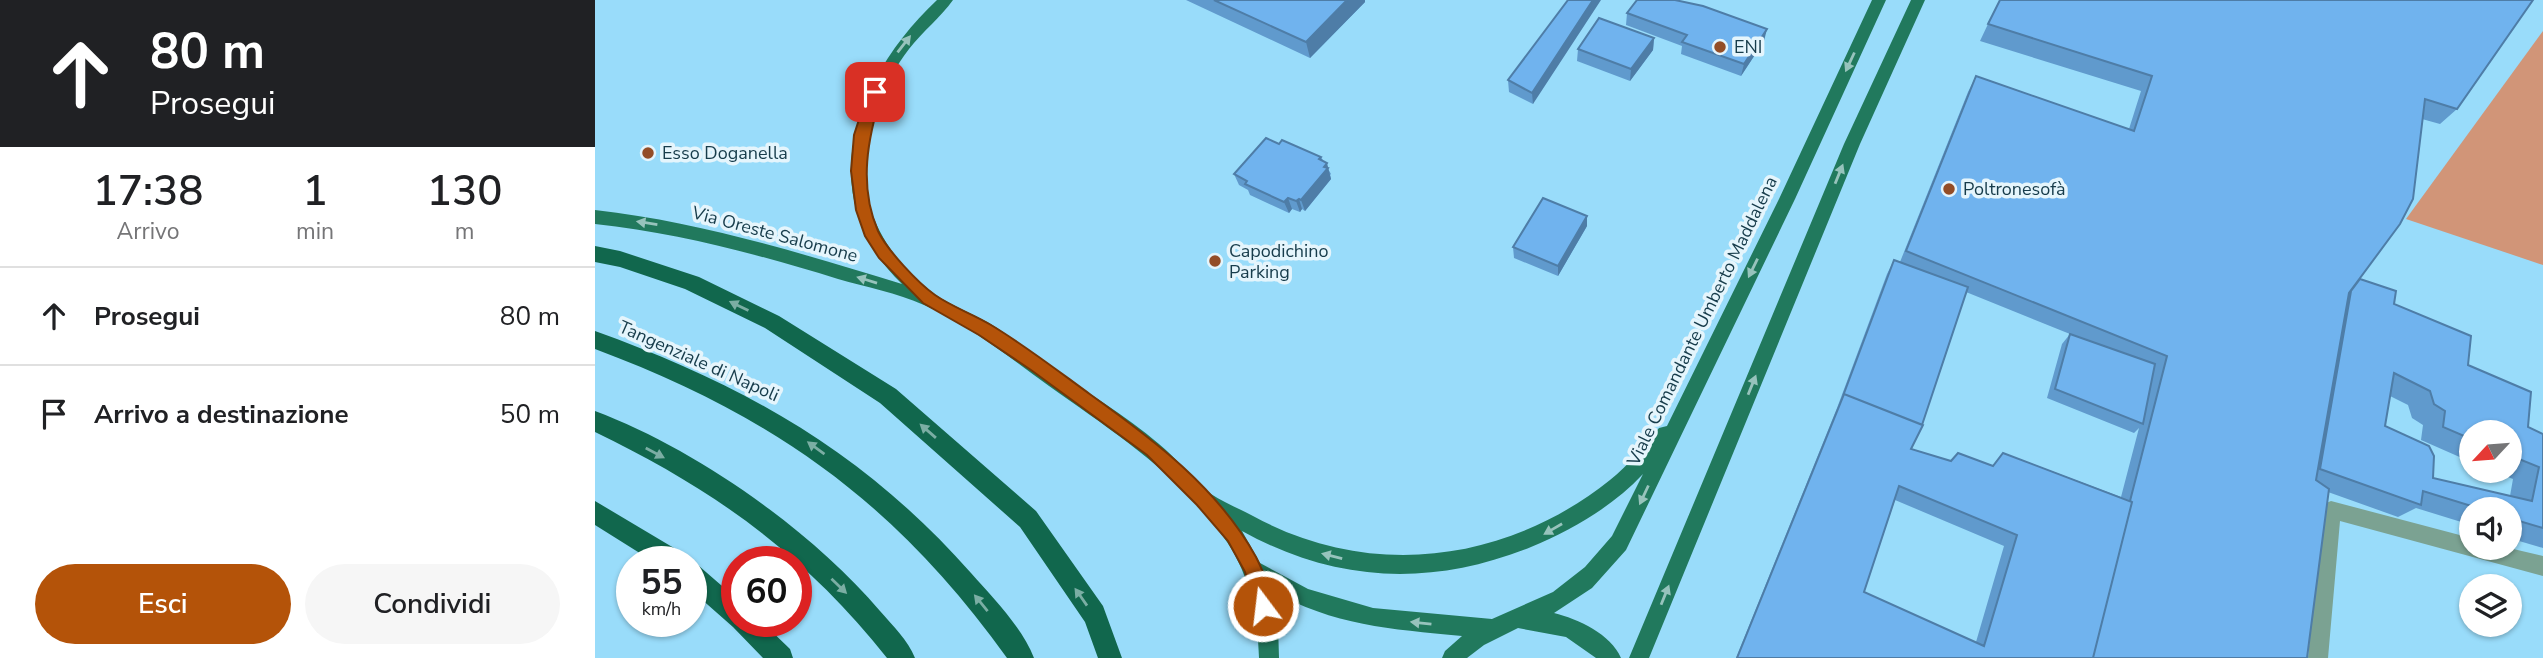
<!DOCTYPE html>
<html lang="it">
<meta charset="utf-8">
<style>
:root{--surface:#fff;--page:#f6f6f6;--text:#202124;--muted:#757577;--line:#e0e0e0;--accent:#b45309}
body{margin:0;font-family:"Nunito Sans",sans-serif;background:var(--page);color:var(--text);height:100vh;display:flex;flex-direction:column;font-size:26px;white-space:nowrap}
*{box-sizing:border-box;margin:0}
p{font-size:23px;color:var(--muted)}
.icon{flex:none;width:38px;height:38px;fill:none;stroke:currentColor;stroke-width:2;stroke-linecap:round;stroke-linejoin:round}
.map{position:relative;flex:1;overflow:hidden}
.drawer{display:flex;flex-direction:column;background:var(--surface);width:595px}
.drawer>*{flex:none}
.banner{background:#202124;color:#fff;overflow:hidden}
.needle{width:46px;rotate:244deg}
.buttons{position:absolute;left:1864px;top:420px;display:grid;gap:14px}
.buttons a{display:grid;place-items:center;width:63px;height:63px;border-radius:50%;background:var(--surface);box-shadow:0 2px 5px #0004;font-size:35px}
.speed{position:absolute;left:21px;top:546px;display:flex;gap:14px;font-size:35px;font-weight:700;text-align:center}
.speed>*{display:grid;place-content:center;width:91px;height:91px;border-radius:50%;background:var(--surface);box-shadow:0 2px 5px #0004;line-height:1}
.speed small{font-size:18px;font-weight:400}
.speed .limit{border:10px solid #d22;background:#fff;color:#111}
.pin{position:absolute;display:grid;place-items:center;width:60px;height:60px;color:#fff;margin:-30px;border-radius:14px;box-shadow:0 4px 10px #0006}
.me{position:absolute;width:77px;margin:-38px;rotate:345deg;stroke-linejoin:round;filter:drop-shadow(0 0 5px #0008)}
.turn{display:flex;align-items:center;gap:24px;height:147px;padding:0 35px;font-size:32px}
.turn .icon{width:91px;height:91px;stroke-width:2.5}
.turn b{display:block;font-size:49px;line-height:60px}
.eta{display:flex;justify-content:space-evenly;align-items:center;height:119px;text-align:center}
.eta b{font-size:42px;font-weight:600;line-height:49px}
.action{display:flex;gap:14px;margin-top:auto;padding:14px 35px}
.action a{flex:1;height:80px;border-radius:42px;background:var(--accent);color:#fff;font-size:28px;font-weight:600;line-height:80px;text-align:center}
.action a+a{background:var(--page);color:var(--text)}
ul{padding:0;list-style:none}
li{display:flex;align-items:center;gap:21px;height:98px;padding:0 35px;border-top:2px solid var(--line)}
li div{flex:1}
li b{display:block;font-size:26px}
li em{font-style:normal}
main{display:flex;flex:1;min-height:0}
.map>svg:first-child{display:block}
.green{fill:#d19578}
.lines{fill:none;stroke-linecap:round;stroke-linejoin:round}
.street{fill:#7ba292;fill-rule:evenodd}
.primary{fill:#21795d;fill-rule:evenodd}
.highway{fill:#11674d;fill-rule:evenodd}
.wall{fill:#609acd;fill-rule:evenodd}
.shaded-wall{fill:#4e7da7}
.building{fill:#70b3ee;stroke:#4e7da7;stroke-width:2;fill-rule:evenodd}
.oneway{fill:#97c3bc}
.oneway2{fill:#7baea4}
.route{fill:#b45309;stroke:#753606;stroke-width:2}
.poi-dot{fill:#934d27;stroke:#e5f5fc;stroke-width:2.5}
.labels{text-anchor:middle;stroke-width:7;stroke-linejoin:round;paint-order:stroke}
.poi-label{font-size:18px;fill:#173c4b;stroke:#e5f5fc;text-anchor:start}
.street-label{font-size:18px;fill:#173c4b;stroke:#e5f5fc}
</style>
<main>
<section class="drawer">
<div class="banner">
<div class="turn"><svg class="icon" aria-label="ahead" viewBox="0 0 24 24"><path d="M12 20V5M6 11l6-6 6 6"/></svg><div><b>80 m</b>Prosegui</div></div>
</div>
<div class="eta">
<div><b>17:38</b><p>Arrivo</p></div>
<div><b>1</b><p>min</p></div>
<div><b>130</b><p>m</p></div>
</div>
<ul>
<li><svg class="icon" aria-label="ahead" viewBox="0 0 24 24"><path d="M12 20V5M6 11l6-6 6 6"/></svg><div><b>Prosegui</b></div><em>80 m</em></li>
<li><svg class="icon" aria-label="arrive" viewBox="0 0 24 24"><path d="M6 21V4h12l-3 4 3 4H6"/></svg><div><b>Arrivo a destinazione</b></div><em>50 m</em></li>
</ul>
<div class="action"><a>Esci</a><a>Condividi</a></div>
</section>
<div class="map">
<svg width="1948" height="658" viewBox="0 0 1948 658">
<rect width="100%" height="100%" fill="#99dcfa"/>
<!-- green -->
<path class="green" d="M1948 31V265L1811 219Z"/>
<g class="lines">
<!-- street -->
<path class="street" d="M1736 501 1876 538V548H1914L1948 556V576L1745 521 1733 658H1713L1726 510 1729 504Z"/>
<!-- primary -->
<path class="primary" d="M342 0H358C346 17 328 31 314 49 282 90 261 154 275 206 284 241 312 274 341 295 357 306 377 313 394 323 414 335 433 351 452 364 489 391 530 415 564 444 583 459 597 480 616 494 628 502 645 509 658 516 775 580 911 563 1015 480 1034 465 1049 446 1064 428L1072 426 1184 199 1277 0H1291L1200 199 1031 550 997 588 959 613C983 619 1016 634 1026 658H1001L971 637 923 628 889 645 872 658H847L850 651 867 636C793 629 739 626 673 589L683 624 684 658H664C663 618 655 576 632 542 588 476 517 431 454 386 414 357 374 325 329 305 302 293 271 287 243 279 162 254 83 233 0 224V210C106 222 205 253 307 284 215 195 260 77 342 0ZM1048 474 1017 536 990 567 958 592 897 619 778 608 713 589 665 563 647 531C741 583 836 587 936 547 977 530 1017 507 1048 474Z
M1316 0H1330L1265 144 1054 658H1034L1249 144Z"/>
<!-- highway -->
<path class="highway" d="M0 246 25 251 104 277 184 316 301 389 441 511 508 606 527 658H503L490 622 425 527 285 403 170 328 90 289 25 267 0 262Z
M0 331C150 385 269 452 376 573 398 598 427 627 439 658H412C300 502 179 416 0 349Z
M0 411C101 449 215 529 285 611 298 626 313 640 320 658H292C210 554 118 489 0 432Z
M0 501 89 554 93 562H59L0 525Z
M96 562 104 566 142 599V621H166L195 649 198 658H168L138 627 96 590Z"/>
</g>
<!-- wall -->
<path class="wall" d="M591 0H770V2L715 58Z
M973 0 938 104 914 92 913 80Z
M1042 0H1085L1084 1 1169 41 1146 76 1086 54 1087 46 1031 25 1032 13Z
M1938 0 1862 109 1845 124 1827 119 1763 280 1799 304 1873 365 1933 427 1948 434V548L1914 538V509H1876V525L1821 508 1803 517 1733 492 1712 658H1141L1242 408 1292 274 1299 260 1305 262 1373 92 1381 76 1534 129 1546 91 1385 41 1393 24ZM1371 292 1475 334 1467 344 1452 398 1539 433 1544 428 1526 497 1408 453 1397 466 1356 461 1316 449ZM1795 396 1813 405 1817 418 1828 425 1826 440 1876 462V432H1914V471H1898L1918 479 1915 496 1838 478 1790 426ZM1300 500 1409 546 1381 642 1269 592Z
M1059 38 1058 50 1035 81 982 61 983 49Z
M684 144 726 157 736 174 735 175 736 179 710 211 707 209 705 212 697 209 694 213 655 195 653 190 644 185 639 174Z
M992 226 963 276 919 258 918 247Z"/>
<!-- shaded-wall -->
<path class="shaded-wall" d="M752 0H770V2L715 58 711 42Z
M998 0H1006L938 104 937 93Z
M1172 29 1169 41 1146 76 1149 64Z
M1059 38 1058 50 1035 81 1036 69Z
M732 163 736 179 710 211 706 200Z
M693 198 697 209 694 213 689 202Z
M704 199 707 209 705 212 701 201Z
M992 216V226L963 276V266Z"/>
<!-- building -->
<path class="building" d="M619 0H752L711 42Z
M973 0H998L937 93 913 80Z
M1042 0H1080L1108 6 1172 29 1149 64 1087 42 1092 35 1032 13Z
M1405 0H1938L1862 109 1830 99 1818 199 1805 224 1754 293 1721 480 1734 489 1712 658H1498L1537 502 1535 501 1572 356 1311 251 1381 76 1539 131 1557 76 1393 24Z
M1004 18 1059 38 1036 69 983 49Z
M671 138 684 144 687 140 726 157 724 159 732 163 729 167 733 168 706 200 704 199 701 201 693 198 689 202 650 184 652 181 639 174Z
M948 198 992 216 963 266 918 247Z
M1299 260 1373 287 1327 425 1249 394 1248 396Z
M1765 279 1801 291 1799 304 1876 336 1873 365 1936 392 1933 427 1948 434V528L1914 518V509H1886L1828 491 1826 505 1725 469 1756 291ZM1799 373 1835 391 1839 404 1850 411 1848 427 1876 439V432H1914V455L1944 467 1937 501 1838 478 1839 456 1834 446 1790 426Z
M1475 334 1560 364 1548 424 1460 389Z
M1249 394 1328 425 1316 449 1356 461 1363 453 1398 466 1408 453 1537 502 1498 658H1142ZM1304 486 1422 535 1389 646 1269 592Z"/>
<!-- one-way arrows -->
<defs><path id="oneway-solid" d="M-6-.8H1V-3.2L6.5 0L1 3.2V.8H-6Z" transform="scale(1.75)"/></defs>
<g class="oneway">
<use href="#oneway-solid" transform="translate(309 44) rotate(-52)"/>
<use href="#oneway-solid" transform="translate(1255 62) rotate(115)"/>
<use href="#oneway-solid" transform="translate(1244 174) rotate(-68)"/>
<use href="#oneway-solid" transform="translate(52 223) rotate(-171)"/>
<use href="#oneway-solid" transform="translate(1158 268) rotate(116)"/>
<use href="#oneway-solid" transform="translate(272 280) rotate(-163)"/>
<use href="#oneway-solid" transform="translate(1157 385) rotate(-68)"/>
<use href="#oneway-solid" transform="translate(1049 495) rotate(115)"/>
<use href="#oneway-solid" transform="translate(958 529) rotate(150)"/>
<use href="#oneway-solid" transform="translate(737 556) rotate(-166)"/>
<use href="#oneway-solid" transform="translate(1070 595) rotate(-68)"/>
<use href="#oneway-solid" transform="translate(826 623) rotate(-174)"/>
</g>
<g class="oneway2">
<use href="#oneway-solid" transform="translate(144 306) rotate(-154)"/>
<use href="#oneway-solid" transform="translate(333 431) rotate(-139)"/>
<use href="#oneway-solid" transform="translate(221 448) rotate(-144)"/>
<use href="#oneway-solid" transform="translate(60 453) rotate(28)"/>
<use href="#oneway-solid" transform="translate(244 586) rotate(44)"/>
<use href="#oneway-solid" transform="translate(486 597) rotate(-125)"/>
<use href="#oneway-solid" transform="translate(386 603) rotate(-129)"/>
</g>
<!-- route -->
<path class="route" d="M280 86 287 92C273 137 263 185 283 231 292 250 323 283 340 295 357 307 378 314 396 325 431 346 463 371 496 395 559 440 623 488 661 557 668 571 680 598 674 613L668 615 661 613 650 572 633 541 602 505 552 455 436 370 384 335 328 303 284 258 270 236 261 210 256 171 259 135 273 92Z"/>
<!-- markers -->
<g class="poi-dot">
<circle cx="1125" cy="47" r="7"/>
<circle cx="53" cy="153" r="7"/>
<circle cx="1354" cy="189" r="7"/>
<circle cx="620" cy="261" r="7"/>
</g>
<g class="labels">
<!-- poi labels -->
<g class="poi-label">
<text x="1139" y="53">ENI</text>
<text x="67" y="159">Esso Doganella</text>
<text x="1368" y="195">Poltronesofà</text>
<text x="634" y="257">Capodichino<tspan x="634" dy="21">Parking</tspan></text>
</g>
<!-- street labels -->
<g class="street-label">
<text transform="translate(180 234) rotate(15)" y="6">Via Oreste Salomone</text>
<text transform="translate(1107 321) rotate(-64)" y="6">Viale Comandante Umberto Maddalena</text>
<text transform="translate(104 361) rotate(24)" y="6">Tangenziale di Napoli</text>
</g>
</g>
</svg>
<div class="buttons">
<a><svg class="needle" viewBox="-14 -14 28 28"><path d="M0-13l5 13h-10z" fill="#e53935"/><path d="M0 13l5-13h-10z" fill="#757577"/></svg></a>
<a><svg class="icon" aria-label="sound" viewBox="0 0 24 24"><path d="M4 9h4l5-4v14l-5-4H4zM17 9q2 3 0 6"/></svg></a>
<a><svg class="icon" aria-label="layers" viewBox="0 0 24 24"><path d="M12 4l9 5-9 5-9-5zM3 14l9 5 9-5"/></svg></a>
</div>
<div class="speed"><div>55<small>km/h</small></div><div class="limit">60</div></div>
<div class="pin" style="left:280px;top:92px;background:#d93025"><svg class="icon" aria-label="arrive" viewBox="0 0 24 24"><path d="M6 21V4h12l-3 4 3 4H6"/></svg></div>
<svg class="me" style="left:668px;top:606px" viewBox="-20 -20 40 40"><circle r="17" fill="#b45309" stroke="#fff" stroke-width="3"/><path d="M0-11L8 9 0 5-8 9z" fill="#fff"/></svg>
</div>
</main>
